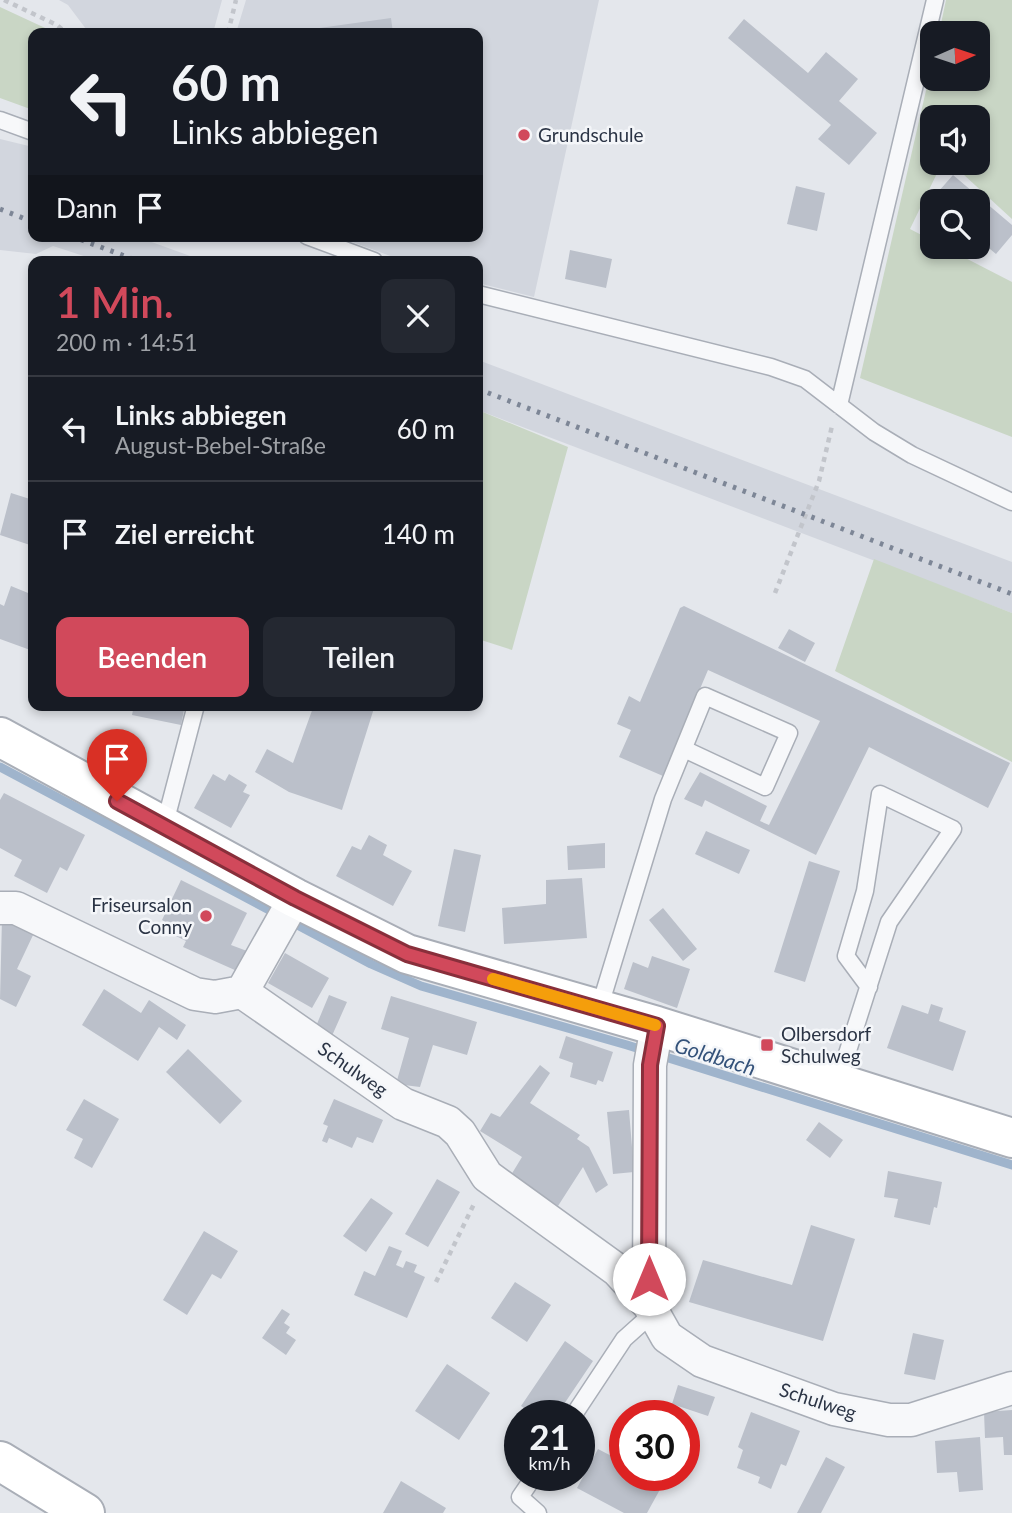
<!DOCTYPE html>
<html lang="de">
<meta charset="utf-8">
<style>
:root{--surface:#171b24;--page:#242831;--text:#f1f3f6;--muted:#9ea1a6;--line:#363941;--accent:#d1495b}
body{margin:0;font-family:Lato,sans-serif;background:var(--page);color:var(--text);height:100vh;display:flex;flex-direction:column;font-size:26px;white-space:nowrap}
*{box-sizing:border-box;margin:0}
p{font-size:23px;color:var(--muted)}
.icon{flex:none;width:38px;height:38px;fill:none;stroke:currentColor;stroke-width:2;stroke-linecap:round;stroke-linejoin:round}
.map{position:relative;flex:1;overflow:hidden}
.side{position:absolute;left:28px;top:256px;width:455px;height:455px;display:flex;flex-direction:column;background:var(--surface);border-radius:14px;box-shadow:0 4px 10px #0003}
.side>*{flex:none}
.banner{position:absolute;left:28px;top:28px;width:455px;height:214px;border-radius:14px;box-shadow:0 4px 10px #0003;background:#171b24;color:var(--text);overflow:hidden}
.needle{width:46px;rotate:87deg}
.buttons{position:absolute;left:920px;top:21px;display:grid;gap:14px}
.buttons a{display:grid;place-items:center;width:70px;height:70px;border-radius:14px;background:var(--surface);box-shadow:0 4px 10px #0003;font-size:35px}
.speed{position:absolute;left:504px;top:1400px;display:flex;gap:14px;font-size:35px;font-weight:700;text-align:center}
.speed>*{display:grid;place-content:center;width:91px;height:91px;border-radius:50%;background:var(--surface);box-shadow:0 4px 10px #0003;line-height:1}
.speed small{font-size:18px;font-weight:400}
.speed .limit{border:10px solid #d22;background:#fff;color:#111}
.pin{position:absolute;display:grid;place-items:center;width:60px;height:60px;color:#fff;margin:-72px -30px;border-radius:50% 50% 50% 0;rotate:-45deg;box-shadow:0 0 7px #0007}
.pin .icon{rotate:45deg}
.me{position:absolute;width:77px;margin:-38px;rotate:0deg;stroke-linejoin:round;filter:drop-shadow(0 0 5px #0008)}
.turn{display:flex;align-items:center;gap:24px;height:147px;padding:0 28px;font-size:32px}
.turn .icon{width:91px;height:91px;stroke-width:2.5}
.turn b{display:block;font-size:49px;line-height:60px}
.then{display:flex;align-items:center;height:66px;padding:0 28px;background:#0003;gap:14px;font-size:26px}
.round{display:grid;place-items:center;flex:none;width:74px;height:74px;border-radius:14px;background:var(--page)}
.head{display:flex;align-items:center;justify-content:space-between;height:119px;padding:0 28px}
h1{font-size:42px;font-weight:600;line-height:52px;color:var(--accent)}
.action{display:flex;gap:14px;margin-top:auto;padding:14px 28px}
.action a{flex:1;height:80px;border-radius:14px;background:var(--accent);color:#fff;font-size:28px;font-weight:600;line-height:80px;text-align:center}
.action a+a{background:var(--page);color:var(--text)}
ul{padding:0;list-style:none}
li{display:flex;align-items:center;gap:21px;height:105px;padding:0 28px;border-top:2px solid var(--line)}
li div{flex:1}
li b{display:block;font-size:26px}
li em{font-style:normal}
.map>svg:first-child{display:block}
.built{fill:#d2d6de}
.green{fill:#c9d6c5}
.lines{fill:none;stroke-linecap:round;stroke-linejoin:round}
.stream{stroke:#9fb4cc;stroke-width:9}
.building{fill:#bbc0ca}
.lane-casing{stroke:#a9aeb7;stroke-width:19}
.street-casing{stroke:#a9aeb7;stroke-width:35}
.secondary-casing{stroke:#a9aeb7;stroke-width:42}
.path{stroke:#c2c5cb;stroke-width:4.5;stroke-dasharray:5 5;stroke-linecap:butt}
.lane{stroke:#f7f8fa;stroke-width:16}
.street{stroke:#f7f8fa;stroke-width:32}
.secondary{stroke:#fff;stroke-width:38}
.rail{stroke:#7d8696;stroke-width:5;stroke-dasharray:3.5 7;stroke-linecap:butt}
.route-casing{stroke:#882f3b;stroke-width:18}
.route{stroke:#d1495b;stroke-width:12}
.slow{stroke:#f59e0b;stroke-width:12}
.poi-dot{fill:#d1495b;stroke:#f4f6f9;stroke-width:2.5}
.labels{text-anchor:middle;stroke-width:5;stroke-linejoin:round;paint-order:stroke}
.poi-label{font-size:19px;fill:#2b3445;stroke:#f4f6f9;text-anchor:start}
.street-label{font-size:19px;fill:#2b3445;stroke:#f4f6f9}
.water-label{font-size:21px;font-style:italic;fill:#34527a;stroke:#f4f6f9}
</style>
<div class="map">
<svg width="1012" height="1513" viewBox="0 0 1012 1513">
<rect width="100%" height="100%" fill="#e4e7ec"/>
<!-- built -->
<path class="built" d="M59 0H222L213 33H89L68 5Z
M246 0H599L534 297 478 283V261H404L336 236H478V33H236Z
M0 139 33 147V236H135L204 261H99L53 246 36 254 0 250Z
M478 360 1012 562V613L478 410Z"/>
<!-- green -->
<path class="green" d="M946 0H1012V219L951 163H978V117H933V163H942L910 229 933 241V247H944L1012 282V437L860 378 933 60V79H978V33H939Z
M0 7 56 33H33V110L0 98Z
M478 410 568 447 512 650 478 639Z
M874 559 1012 613V762L835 671Z"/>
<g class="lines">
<!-- stream -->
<path class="stream" d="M0 767 371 964 421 986 627 1045 1012 1165"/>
</g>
<!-- building -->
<path class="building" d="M391 18 393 33H291V32Z
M744 19 808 73 826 52 858 79 839 101 877 133 849 165 818 139 831 125 728 38Z
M953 175 1012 225V235L996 254 978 239V201L931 200Z
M796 186 825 193 817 231 787 224Z
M570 250 612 259 606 288 565 279Z
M11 493 33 500V546L0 535Z
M11 586 33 595V651L0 639V604L4 606Z
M684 606 1010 763 988 808 869 747 816 855 705 800 702 807 684 799 700 772 767 806 760 821 769 825 820 721 708 670 663 776 619 757 631 730 617 724 629 696 640 702 680 608Z
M789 629 815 643 805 662 778 648Z
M134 705H185L181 725 132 715Z
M314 705H375L342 810 289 792 255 772 267 749 293 763Z
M213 774 225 781 229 774 247 785 243 792 250 795 231 828 194 808Z
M4 793 85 835 67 871 60 867 47 893 14 876 22 860 0 848V800Z
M706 831 750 850 739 874 695 854Z
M369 835 387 845 383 855 412 871 393 906 336 876 352 846 361 850Z
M605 843V868L568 870 567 846Z
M454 849 481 855 465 932 438 926Z
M809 861 840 871 805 982 774 972Z
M582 878 587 938 504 944 502 908 546 904V880Z
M181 880 247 913 231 945 247 951 237 971 183 947 186 941 166 931 169 924 162 920Z
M663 908 697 949 683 961 649 920Z
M2 918 34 933 17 969 31 976 16 1007 0 999Z
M285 953 329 978 312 1008 268 983Z
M652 956 690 969 677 1008 624 989 633 962 648 968Z
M104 989 141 1013 149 1000 186 1025 177 1040 159 1027 138 1061 82 1025Z
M329 995 347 1002 331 1038 314 1031Z
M391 996 477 1022 467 1055 433 1045 420 1087 396 1084 409 1038 381 1029Z
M931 1004 943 1008 939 1021 966 1031 953 1071 887 1048 902 1005 928 1014Z
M566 1036 613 1052 603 1082 598 1080 596 1085 570 1077 573 1063 559 1058Z
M188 1049 242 1101 220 1124 166 1072Z
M540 1065 550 1073 530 1103 580 1135 577 1139 589 1147 608 1185 596 1193 583 1167 558 1206 511 1175 522 1157 480 1131 491 1113 500 1117Z
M84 1099 119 1119 92 1168 74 1158 83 1139 66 1130Z
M334 1099 383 1120 373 1143 357 1137 352 1148 329 1138 327 1143 322 1141 328 1126 323 1124Z
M629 1110 634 1172 613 1174 607 1112Z
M819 1122 843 1140 830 1158 806 1140Z
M888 1171 942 1182 937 1208 934 1207 930 1225 894 1217 898 1199 884 1197Z
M437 1179 460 1192 428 1247 405 1234Z
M371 1198 393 1213 366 1252 343 1236Z
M811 1225 855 1239 823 1341 689 1302 703 1260 792 1285Z
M204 1231 238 1251 221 1279 212 1274 187 1315 163 1300Z
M389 1246 402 1251 396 1265 403 1268 406 1261 417 1265 414 1272 425 1277 407 1318 354 1295 364 1271 375 1276Z
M515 1282 551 1305 527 1342 491 1318Z
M282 1309 290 1314 284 1323 290 1327 286 1333 296 1340 286 1355 262 1338Z
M913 1333 944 1340 935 1380 904 1374Z
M565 1341 593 1361 556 1416H536L521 1406Z
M447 1364 490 1393 459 1440 415 1411Z
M678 1385 715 1397 708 1416 672 1404Z
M1012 1410V1455H1004L1003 1437 985 1438 984 1412Z
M751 1412 800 1431 786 1466 781 1464 771 1489 758 1483 760 1477 737 1468 743 1450 738 1447Z
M980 1437 983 1490 959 1492 957 1472 937 1473 935 1441Z
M598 1449 625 1463V1475H647L663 1484 647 1513H624L577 1488Z
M826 1457 845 1467 821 1513H797Z
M401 1481 446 1508 443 1513H383Z"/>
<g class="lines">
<!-- lane casing -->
<g class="lane-casing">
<path id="lane" d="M0 120 33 132
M307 236 374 261
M478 294 771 367 805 379 874 432 912 455 1012 502
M839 405 935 0
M164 827 196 705
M599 1009 663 799 705 696 789 733 765 787 684 749
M838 1082 889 922 953 829 880 794 865 891 846 956 869 987
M573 1416 624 1339 653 1313
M535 1475 520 1497 538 1513"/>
</g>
<!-- street casing -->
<g class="street-casing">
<path id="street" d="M0 908H16L195 994 215 997 242 992 403 1104 448 1122 460 1133 487 1176 617 1270 649 1305 667 1337 702 1361 834 1409 889 1420H911L1012 1388
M242 992 295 898
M649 1305 650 1065 657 1026"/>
</g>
<!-- secondary casing -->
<g class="secondary-casing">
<path id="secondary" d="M0 737 295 898 407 954 657 1026 1012 1138
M0 1461 85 1513"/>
</g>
<!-- path -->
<path class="path" d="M4 0 57 25 66 33
M228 33 236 0
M775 593 819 481 832 426
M436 1282 475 1202"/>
<!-- lane -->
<use href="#lane" class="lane"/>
<!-- street -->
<use href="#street" class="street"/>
<!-- secondary -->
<use href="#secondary" class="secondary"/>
<!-- rail -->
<path class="rail" d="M0 209 33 222
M71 236 138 261
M478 389 1012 594"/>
</g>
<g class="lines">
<!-- route casing -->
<g class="route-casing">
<path id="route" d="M117 801 295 898 407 954 657 1026 650 1065 649 1279"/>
</g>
<!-- route -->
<use href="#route" class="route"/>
<!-- slow -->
<path class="slow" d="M493 979 655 1025"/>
</g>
<!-- markers -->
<g class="poi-dot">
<circle cx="524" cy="135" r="7"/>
<circle cx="206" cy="916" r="7"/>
<rect x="760" y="1038" width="14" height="14" rx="3.5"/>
</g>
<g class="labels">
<!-- poi labels -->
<g class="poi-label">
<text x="538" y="142">Grundschule</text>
<text x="192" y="912" text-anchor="end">Friseursalon<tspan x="192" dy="22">Conny</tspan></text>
<text x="781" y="1041">Olbersdorf<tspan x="781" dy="22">Schulweg</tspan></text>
</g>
<!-- street labels -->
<g class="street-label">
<text transform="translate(353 1069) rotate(35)" y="7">Schulweg</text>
<text transform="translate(818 1401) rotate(18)" y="7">Schulweg</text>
</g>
<!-- water labels -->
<g class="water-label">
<text transform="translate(715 1057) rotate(17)" y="7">Goldbach</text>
</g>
</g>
</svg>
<div class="buttons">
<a><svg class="needle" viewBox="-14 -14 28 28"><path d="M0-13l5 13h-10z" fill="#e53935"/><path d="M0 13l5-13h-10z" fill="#9ea1a6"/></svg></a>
<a><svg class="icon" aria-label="sound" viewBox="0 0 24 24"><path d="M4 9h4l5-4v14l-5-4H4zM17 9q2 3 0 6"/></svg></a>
<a><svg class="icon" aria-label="search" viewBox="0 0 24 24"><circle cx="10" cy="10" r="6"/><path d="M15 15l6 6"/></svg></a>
</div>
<div class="speed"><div>21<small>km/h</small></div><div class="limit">30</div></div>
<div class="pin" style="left:117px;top:801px;background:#d93025"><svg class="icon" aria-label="arrive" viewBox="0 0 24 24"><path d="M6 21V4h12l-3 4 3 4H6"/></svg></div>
<svg class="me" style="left:649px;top:1279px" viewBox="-20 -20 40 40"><circle r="19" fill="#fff"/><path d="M0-13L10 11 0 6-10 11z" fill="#d1495b"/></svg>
<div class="banner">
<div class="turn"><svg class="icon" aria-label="left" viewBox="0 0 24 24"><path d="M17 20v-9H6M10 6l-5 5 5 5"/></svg><div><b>60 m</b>Links abbiegen</div></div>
<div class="then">Dann<svg class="icon" aria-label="arrive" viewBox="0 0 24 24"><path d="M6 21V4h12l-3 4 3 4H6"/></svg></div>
</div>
<section class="side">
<div class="head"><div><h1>1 Min.</h1><p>200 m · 14:51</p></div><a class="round"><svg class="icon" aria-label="close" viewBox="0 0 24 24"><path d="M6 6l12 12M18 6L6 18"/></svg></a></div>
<ul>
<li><svg class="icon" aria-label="left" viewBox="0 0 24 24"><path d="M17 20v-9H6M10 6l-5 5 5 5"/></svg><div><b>Links abbiegen</b><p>August-Bebel-Straße</p></div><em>60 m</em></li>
<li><svg class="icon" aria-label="arrive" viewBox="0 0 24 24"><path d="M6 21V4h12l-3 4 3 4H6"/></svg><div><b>Ziel erreicht</b></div><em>140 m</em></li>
</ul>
<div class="action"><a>Beenden</a><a>Teilen</a></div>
</section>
</div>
